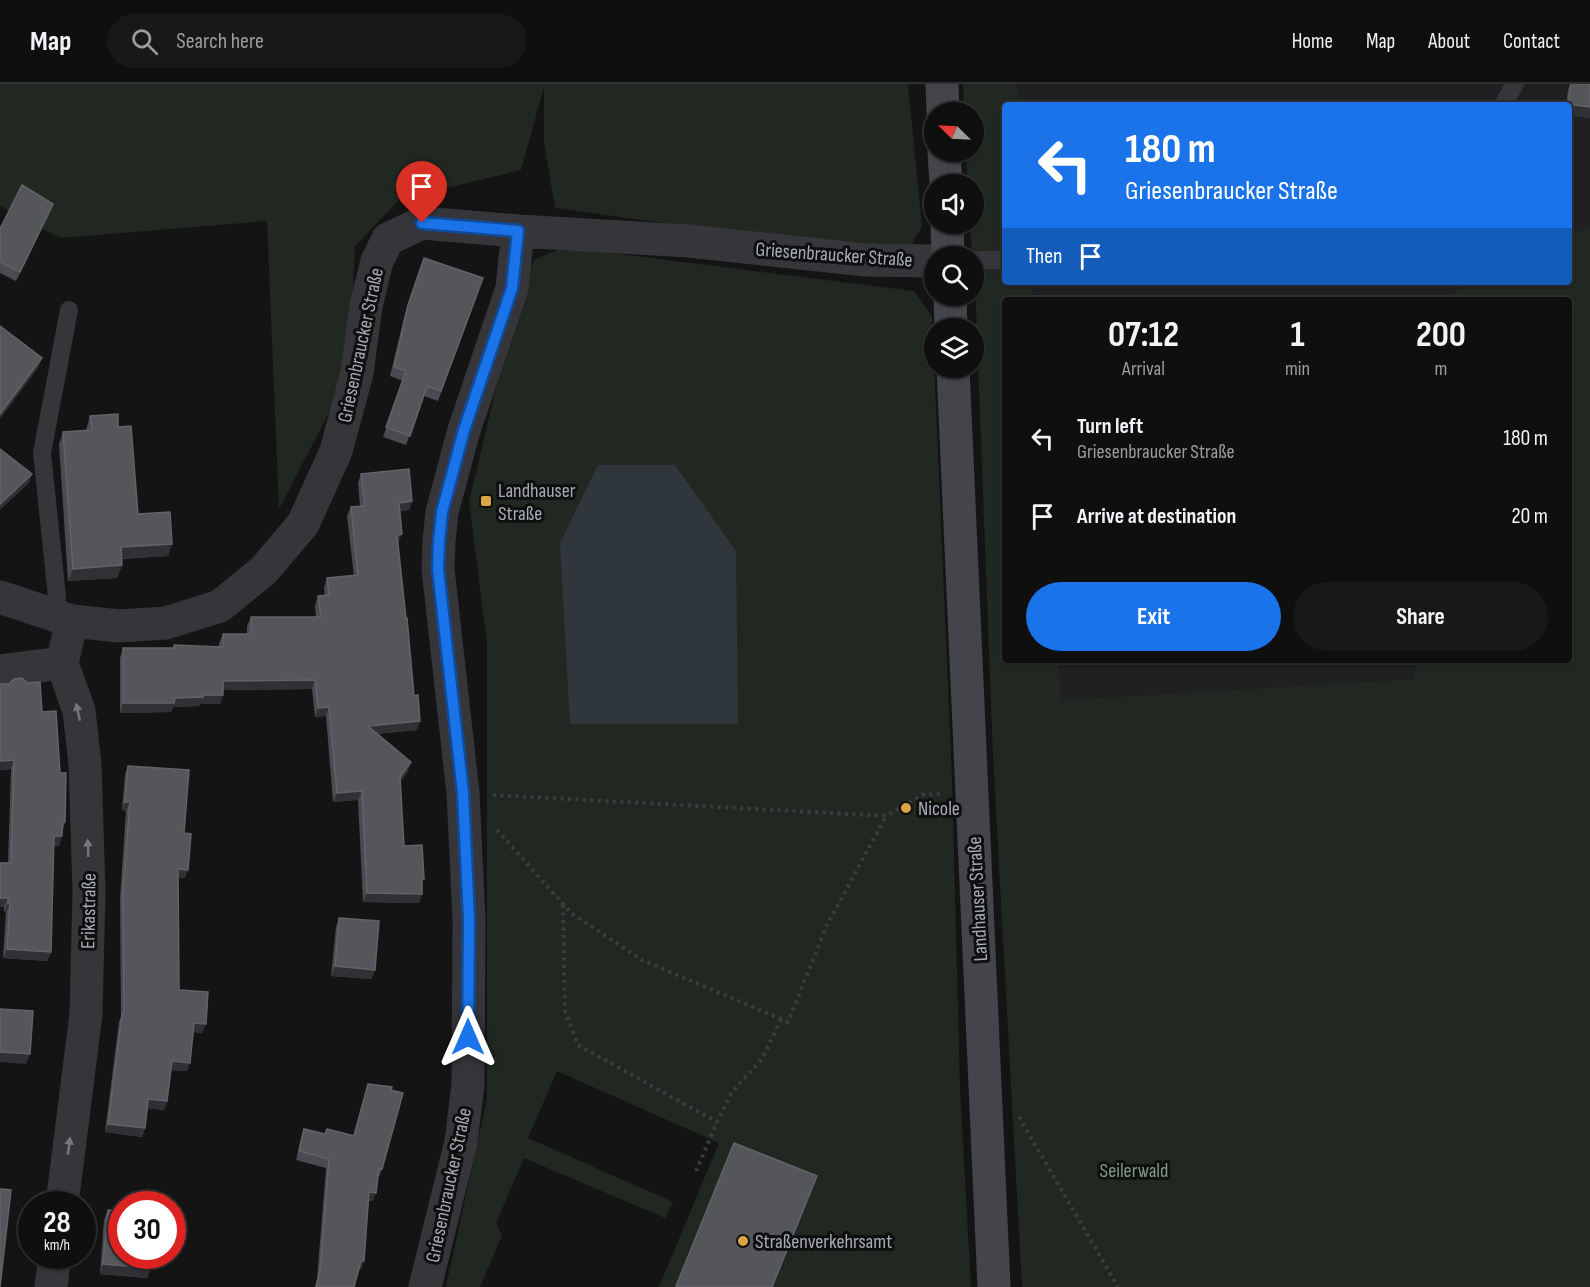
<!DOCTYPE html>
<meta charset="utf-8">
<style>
:root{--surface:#0f0f10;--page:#181819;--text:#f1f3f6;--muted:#9b9c9f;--line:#2f2f30;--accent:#1a73e8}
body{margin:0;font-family:"Sofia Sans Condensed",sans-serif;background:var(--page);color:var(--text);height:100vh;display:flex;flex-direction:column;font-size:22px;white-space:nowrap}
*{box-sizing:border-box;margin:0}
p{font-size:20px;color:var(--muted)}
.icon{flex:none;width:33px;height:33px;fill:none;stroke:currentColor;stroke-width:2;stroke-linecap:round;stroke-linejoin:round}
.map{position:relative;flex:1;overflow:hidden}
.side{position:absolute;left:1002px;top:213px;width:570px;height:366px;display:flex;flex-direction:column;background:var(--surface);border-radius:6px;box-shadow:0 2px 4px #0004,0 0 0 2px var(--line)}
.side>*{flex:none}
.banner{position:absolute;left:1002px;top:18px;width:570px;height:183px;border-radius:6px;box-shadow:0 2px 4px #0004,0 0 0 2px var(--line);background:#1a73e8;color:#fff;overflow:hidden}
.needle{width:39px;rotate:294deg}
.fabs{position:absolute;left:924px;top:18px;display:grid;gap:12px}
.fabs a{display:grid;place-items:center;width:60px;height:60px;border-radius:50%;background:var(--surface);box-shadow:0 2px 4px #0004,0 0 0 2px var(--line);font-size:30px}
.speed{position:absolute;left:18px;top:1107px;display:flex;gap:12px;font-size:30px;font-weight:700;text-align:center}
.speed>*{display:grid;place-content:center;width:78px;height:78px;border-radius:50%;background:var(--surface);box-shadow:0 2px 4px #0004,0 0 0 2px var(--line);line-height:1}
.speed small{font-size:15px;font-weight:400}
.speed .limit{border:9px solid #d22;background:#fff;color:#111}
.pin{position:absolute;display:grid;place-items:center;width:51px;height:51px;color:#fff;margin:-62px -26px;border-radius:50% 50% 50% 0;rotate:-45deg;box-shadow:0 0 6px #0007}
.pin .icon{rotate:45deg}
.me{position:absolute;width:66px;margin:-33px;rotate:0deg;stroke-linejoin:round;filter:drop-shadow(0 0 4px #0008)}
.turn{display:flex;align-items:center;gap:21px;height:126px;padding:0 24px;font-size:27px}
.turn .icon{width:78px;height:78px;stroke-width:2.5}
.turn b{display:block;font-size:42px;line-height:51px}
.then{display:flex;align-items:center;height:57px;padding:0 24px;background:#0003;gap:12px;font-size:22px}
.eta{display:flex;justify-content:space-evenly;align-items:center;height:102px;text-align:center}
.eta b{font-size:36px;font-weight:700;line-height:42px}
.cta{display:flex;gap:12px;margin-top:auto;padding:12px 24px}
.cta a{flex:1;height:69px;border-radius:36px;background:var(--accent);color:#fff;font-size:24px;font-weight:700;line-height:69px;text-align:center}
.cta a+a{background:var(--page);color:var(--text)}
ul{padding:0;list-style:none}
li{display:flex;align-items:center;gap:18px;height:78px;padding:0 24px}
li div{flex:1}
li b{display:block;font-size:22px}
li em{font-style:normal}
header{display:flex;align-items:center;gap:36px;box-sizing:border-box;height:84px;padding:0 30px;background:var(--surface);border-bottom:2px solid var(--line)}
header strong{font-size:28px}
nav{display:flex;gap:33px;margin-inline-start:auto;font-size:21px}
.search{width:420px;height:54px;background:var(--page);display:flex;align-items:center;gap:15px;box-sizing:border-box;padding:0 21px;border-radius:33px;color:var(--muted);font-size:22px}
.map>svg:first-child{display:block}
.built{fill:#202022}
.green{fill:#212821}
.water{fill:#2f373d}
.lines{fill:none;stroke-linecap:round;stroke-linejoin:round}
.path{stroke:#3c3d41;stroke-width:4;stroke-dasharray:3 4.5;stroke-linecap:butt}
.service{stroke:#36363a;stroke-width:18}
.minor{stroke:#36363a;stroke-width:33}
.secondary{stroke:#44454a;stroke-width:33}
.wall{fill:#4a4b50}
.shaded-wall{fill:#303134}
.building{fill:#54565a;stroke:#616368;stroke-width:1.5}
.oneway{fill:#74777d}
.route-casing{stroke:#114b97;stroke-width:15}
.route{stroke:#1a73e8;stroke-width:10}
.poi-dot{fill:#dba446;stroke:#0f0f10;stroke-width:2}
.labels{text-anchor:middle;stroke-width:6;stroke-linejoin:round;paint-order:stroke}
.street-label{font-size:20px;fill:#a7acb4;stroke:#0f0f10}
.poi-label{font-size:20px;fill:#a7acb4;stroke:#0f0f10;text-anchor:start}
.park-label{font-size:20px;fill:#819d82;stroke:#0f0f10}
</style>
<header>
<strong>Map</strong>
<div class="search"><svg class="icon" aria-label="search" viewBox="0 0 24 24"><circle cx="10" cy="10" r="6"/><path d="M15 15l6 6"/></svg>Search here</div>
<nav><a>Home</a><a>Map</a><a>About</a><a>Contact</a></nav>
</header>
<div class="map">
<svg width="1590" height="1203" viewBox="0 0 1590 1203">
<rect width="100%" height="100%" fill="#141415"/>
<!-- built -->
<path class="built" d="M1018 0H1590V142L1569 152V21H1019Z
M1032 198H1472L1434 216H1033Z
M1059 576H1415L1414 595 1062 616Z"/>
<!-- green -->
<path class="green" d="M0 0H908L922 143 908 166 876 168 555 124 544 59V3L521 86 400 115 355 162 349 290 279 425 267 137 60 154 0 122Z
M963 0H1018L1019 21H1005V198H1032L1033 216H1005V576H1059L1062 616 1414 595 1415 576H1569V216H1434L1472 198H1569V152L1590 142V1203H1022L993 672 974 172H972L970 140H974V100H968L966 68H974V28H964Z
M564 163 914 207 932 232 952 695 960 1004 971 1203H772L810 1111 677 1203H659L719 1059 557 987 528 1054 673 1118 665 1134 524 1074 496 1139 502 1151 480 1203H446L487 1015V559L469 418 506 262 534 176Z"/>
<!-- water -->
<path class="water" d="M598 381H675L736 467 738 640H570L560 459Z"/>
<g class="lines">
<!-- path -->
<path class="path" d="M493 711 886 732 922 711 941 710
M497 746 571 829 642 876 788 938 827 841 886 732
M563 821 565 927 578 961 717 1038
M1019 1033 1118 1203
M696 1087 717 1038 732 1008 762 975 781 935"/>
<!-- service -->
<path class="service" d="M1503 21 1515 0
M974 176H1005
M50 531 57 513 42 369 69 226"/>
<!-- minor -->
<path class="minor" d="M0 513 72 537 119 542 166 539 220 522 264 486 303 440 336 367 357 289 366 222 377 177 388 155 422 139 518 147 689 157 865 176 934 177
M0 587 62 579
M62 1120 86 930 89 807 85 680 79 627 62 579 72 537
M51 1203 55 1172
M425 1203 461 1058 468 1000 469 835 463 709 438 485 439 457 442 428 464 346 512 204 518 147"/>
<!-- secondary -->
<path class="secondary" d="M942 0 943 28
M944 68 946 100
M947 140 948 172
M950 212 951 244
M953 284 994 1203"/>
</g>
<!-- wall -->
<path class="wall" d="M1570 0H1590V34L1569 31V21H1566L1568 6Z
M53 120 49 130 16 197 0 189V145Z
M424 174 483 194 438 317 424 312 406 361 383 353 403 297 390 292 405 230Z
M90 332 118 343 138 430 172 460 168 472 121 475 122 481 117 494 68 497 59 360 63 348 86 346Z
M361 390 412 417 409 426 399 427 398 459 417 646 377 650 408 687 400 698 404 762 422 799V810L419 819 363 818 358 716 333 718 326 632 315 633 312 605 223 606V611L220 620H200L199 622 173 623 171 628 120 629V574L123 564H173L174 561 219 563V559L223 550H247V542L251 533H316L315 522 318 512H325L324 504 327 494 354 492 347 432 351 423 360 422 358 399Z
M42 628 60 689 65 738 59 762H54L51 868 47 877 3 874 6 828H4V823H0V779H8L11 685 0 686Z
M128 682 184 749 185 794H178L179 906 202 949 193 948 190 979 187 987 171 986 167 1017 164 1026 148 1024 145 1044 142 1053 105 1048 119 938 121 933 120 814 126 727 122 726 125 690Z
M339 834 375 886 371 895 331 892 336 843Z
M368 1000 382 1085 379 1093H378L373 1117H369L361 1186 359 1185 354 1203H315L317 1195 326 1084 296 1076 301 1054 304 1045 325 1050 353 1052Z
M108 1126 151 1184 147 1194 100 1190 104 1136Z"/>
<!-- shaded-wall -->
<path class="shaded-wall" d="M1568 20 1590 23V34L1569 31V21Z
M53 120 49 130 16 197 20 188Z
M42 274 38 284 0 335V330Z
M32 390 29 399 0 426V420Z
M412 417 409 426 395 428 399 419Z
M402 450 398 459 393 460 397 451Z
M172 460 168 472 116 475 121 463Z
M122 481 117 494 68 497 73 485Z
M315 596 312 605 220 606 223 597Z
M203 611H223L220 620H200L199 622 173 623 171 628 120 629 123 619Z
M329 623 326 632 315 633 318 624Z
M420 637 417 646 364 651 368 642Z
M14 676 11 685 0 686V677Z
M411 678 408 687 396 702 400 693Z
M362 707 358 716 333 718 337 709Z
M125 718H130L126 727 122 726Z
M54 752H62L59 762H51Z
M178 785 188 786 185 794H175Z
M367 809 422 810 419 819 363 818Z
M0 814H8L4 823H0Z
M8 819H10L6 828H4Z
M7 865 51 868 47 877 3 874Z
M335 882 375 886 371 895 331 892Z
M194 939 206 940 202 949 191 948Z
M0 968 30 970 26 980 0 978Z
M172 977 190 979 187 987 169 986Z
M148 1015 167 1017 164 1026 145 1024Z
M108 1040 145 1044 142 1053 105 1048Z
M369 1108 376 1109 373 1117 366 1116Z
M361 1177H364L361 1186 358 1185Z
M103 1180 151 1184 147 1194 100 1190Z"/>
<!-- building -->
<path class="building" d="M1571 0H1590V23L1568 20Z
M22 101 53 120 20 188 0 178V145Z
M424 174 483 194 441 307 427 302 410 352 386 343 406 287 394 283 408 221Z
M0 242 42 274 0 330Z
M118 330V343L131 342 138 430 170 428 172 460 121 463 122 481 73 485 63 348 92 346 90 332Z
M0 365 32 390 0 420Z
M409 385 412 417 399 419 402 450 397 451 406 534H407L414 612 418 611 420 637 368 642 411 678 400 693 404 762 422 761 424 795H422V810L367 809 362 707 337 709 329 623 318 624 315 596 223 597V611H203V613L175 614 174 619H123V564H174V561L223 563V550H251V533H321L318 512 329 511 327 494 358 491 351 423 365 422 361 390Z
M22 594 27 599 40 598 42 628 56 627 60 689H66L65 738H62V752H54L51 868 7 865 10 819H8V814H0V779H11L14 676 0 677V600H9L14 595Z
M128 682 189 686 184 749 191 750 188 786 178 785 179 906 208 908 206 940 194 939 190 979 172 977 167 1017 148 1015 145 1044 108 1040 122 930 124 929 123 806 130 718H125Z
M339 834 379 837 375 886 335 882Z
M0 925 33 927 30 970 0 968Z
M368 1000 392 1003 391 1006 403 1009 382 1085 379 1084 376 1109 369 1108 364 1177H361L354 1203H316L320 1186 329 1075 299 1067 304 1045 325 1050 327 1045 354 1052Z
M734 1059 817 1092 772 1203H679L676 1202Z
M0 1105 11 1106 0 1203Z
M108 1126 122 1127V1172H152L151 1184 103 1180Z"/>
<!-- one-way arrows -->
<defs><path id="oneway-solid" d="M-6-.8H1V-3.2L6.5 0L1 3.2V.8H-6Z" transform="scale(1.5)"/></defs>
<g class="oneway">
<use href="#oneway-solid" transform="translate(78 628) rotate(-102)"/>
<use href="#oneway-solid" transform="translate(88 764) rotate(-92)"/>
<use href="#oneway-solid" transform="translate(69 1062) rotate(-83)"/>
</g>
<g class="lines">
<!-- route casing -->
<g class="route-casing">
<path id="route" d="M422 139 518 147 512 204 464 346 442 428 439 457 438 485 463 709 469 835 468 953"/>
</g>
<!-- route -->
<use href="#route" class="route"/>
</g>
<!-- markers -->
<g class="poi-dot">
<rect x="480" y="411" width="12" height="12" rx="3"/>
<circle cx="906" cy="724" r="6"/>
<circle cx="743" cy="1157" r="6"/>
</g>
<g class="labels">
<!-- street labels -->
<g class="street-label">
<text transform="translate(834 170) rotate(4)" y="7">Griesenbraucker Straße</text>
<text transform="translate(360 261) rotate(-78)" y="7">Griesenbraucker Straße</text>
<text transform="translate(977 815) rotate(-93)" y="7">Landhauser Straße</text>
<text transform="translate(88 827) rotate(-89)" y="7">Erikastraße</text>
<text transform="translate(448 1101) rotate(-78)" y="7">Griesenbraucker Straße</text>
</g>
<!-- poi labels -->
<g class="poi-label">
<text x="498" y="413">Landhauser<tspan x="498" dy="23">Straße</tspan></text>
<text x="918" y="731">Nicole</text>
<text x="755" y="1164">Straßenverkehrsamt</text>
</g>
<!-- park labels -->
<g class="park-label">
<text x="1134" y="1093">Seilerwald</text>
</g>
</g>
</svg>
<div class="fabs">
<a><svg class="needle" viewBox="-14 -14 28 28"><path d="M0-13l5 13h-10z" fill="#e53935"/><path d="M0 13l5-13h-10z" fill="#9b9c9f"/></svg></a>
<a><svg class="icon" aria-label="sound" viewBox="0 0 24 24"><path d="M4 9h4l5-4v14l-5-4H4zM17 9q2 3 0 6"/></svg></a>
<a><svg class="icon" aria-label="search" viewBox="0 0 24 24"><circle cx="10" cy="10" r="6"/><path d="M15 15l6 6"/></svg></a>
<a><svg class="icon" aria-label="layers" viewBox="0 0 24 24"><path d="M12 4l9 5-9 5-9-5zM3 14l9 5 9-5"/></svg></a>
</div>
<div class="speed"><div>28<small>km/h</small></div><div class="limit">30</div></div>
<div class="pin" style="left:422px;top:139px;background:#d93025"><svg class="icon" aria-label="arrive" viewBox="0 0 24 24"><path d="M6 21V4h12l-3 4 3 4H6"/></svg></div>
<svg class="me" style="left:468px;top:953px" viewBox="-20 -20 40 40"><path d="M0-17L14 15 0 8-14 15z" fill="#1a73e8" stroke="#fff" stroke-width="4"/></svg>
<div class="banner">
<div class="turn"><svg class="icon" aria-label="left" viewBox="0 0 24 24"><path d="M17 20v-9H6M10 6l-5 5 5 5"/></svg><div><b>180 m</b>Griesenbraucker Straße</div></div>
<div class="then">Then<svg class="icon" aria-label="arrive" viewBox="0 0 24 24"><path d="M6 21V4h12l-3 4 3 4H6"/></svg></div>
</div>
<section class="side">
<div class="eta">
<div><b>07:12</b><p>Arrival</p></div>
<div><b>1</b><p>min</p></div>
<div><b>200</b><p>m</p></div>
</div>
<ul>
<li><svg class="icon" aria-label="left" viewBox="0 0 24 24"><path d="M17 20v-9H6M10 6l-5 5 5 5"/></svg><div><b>Turn left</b><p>Griesenbraucker Straße</p></div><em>180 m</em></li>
<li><svg class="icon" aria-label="arrive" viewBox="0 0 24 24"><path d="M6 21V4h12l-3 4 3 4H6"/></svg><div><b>Arrive at destination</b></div><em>20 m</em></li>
</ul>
<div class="cta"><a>Exit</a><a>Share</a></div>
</section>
</div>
